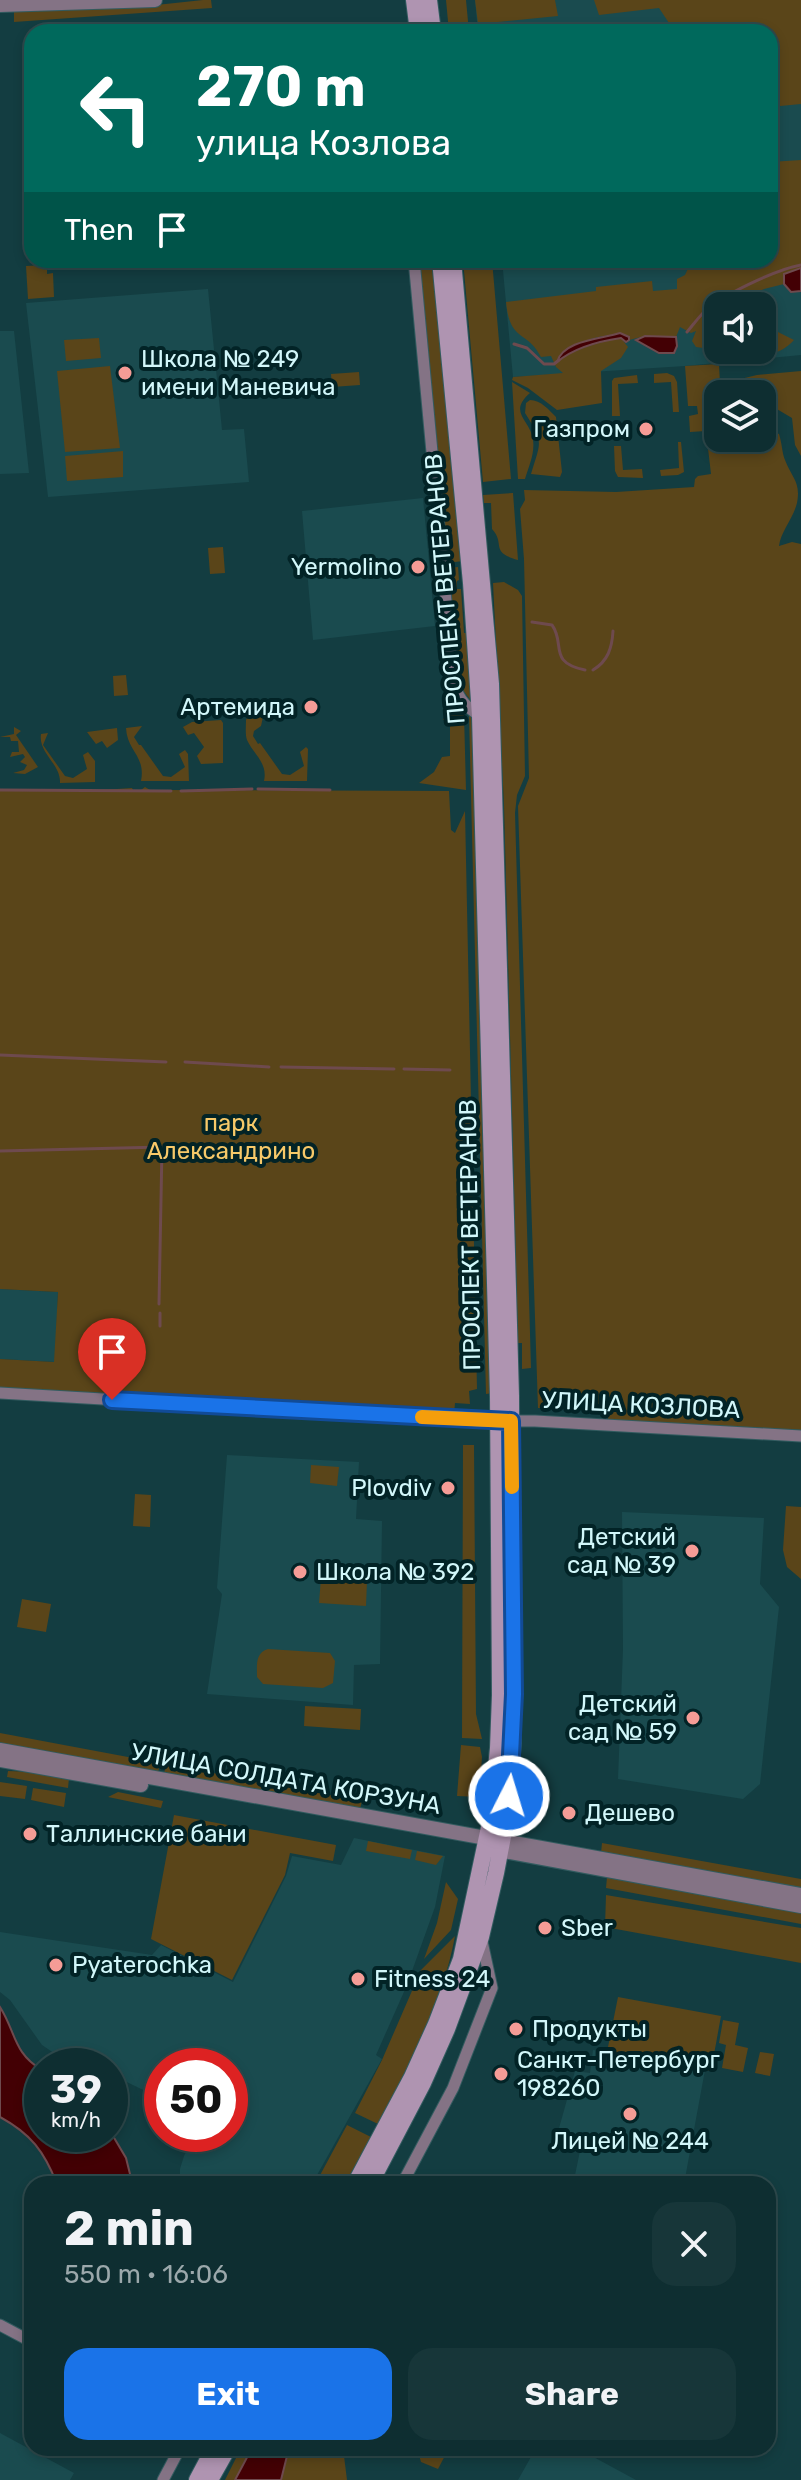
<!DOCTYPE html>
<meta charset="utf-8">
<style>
:root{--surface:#0e2e31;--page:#173639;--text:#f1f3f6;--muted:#9ba8ab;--line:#2e4a4d;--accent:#1a73e8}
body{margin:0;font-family:Rubik,sans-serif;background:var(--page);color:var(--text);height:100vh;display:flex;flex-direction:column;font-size:30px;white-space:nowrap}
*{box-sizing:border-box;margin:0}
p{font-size:26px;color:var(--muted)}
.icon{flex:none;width:44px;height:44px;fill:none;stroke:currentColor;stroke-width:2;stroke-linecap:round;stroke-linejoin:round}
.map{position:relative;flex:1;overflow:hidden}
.panel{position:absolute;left:24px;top:2176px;width:752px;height:280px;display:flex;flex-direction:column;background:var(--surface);border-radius:24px;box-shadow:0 4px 12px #0003,0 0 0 2px var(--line)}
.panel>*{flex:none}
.banner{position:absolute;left:24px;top:24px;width:754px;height:244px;border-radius:24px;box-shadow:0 4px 12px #0003,0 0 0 2px var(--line);background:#00695c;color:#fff;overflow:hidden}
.fabs{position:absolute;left:704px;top:292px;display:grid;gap:16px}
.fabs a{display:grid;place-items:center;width:72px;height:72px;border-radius:16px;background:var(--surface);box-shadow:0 4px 12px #0003,0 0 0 2px var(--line);font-size:40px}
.speed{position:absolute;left:24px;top:2048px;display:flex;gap:16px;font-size:40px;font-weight:700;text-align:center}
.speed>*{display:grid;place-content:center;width:104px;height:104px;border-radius:50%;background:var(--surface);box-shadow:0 4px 12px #0003,0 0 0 2px var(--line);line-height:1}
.speed small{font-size:20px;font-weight:400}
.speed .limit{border:12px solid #d22;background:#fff;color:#111}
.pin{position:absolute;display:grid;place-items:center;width:68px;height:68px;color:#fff;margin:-82px -34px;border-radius:50% 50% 50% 0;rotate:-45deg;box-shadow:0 0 8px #0007}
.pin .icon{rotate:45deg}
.me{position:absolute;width:88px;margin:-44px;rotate:5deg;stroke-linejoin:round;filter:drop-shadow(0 0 6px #0008)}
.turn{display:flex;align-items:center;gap:28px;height:168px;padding:0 40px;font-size:36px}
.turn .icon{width:104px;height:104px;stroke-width:2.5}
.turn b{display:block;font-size:56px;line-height:68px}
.then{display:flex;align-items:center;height:76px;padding:0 40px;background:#0003;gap:16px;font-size:30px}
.round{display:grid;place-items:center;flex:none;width:84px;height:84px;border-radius:24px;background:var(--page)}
.overview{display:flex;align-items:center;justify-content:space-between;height:136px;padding:0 40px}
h1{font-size:48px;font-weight:700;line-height:60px}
.cta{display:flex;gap:16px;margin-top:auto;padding:16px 40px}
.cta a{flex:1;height:92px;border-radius:24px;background:var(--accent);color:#fff;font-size:32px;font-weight:700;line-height:92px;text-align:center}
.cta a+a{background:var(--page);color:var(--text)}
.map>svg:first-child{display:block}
.built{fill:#1a4b4f;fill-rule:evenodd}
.green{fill:#5a4519}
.water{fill:#430004;stroke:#6e4a4e;stroke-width:2}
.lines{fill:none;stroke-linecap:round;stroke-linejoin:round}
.stream{stroke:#6e4a4e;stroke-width:3}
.minor-casing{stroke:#325b5f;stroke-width:13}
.tertiary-casing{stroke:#325b5f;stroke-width:16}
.secondary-casing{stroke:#325b5f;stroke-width:18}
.minor{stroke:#847385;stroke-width:11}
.tertiary{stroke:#847385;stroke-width:14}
.secondary{stroke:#af94b1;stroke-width:16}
.route-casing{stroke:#114b97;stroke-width:20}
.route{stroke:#1a73e8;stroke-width:14}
.slow{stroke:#f59e0b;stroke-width:14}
.poi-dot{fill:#f59c96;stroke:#022326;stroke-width:3}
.labels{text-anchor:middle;stroke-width:8;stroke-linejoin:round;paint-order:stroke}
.poi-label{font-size:24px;fill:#d2f7fa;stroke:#022326;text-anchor:start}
.street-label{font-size:24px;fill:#d2f7fa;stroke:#022326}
.park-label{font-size:24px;fill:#f7c969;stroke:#022326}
</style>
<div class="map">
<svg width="801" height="2480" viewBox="0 0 801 2480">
<rect width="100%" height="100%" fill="#133d41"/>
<!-- built -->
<path class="built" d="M475 0H801V355L685 366 513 377 502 260H770V32H478ZM718 306H762V350H718Z
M208 289 222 430 244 429 249 482 48 497 26 303Z
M0 331H14L29 473 0 474Z
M423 498 435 626 313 640 302 511Z
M0 1289 58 1292 55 1362 0 1359Z
M227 1455 359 1462 356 1519 382 1521 380 1664 354 1665 353 1705 207 1694 222 1594 217 1588Z
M622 1512 764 1518 760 1584 779 1607 760 1784 743 1799 618 1779 623 1649Z
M354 1838 445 1856 435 1907 407 1985 376 2055 382 2059 312 2184H180V2169L184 2156 195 2134H230V2066H162V2099L110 2074V2066H73L42 2045 10 2000 0 1992V1932L152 1955 161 1945 233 1982 286 1876 292 1856 341 1865Z
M593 2050 705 2070 684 2184H592L574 2180 581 2146 556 2139 575 2071 590 2073Z
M0 2433 74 2473 70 2480H0Z
M536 2448H577L636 2480H518Z"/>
<!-- green -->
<path class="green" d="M203 0H211L212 8 14 22V11L128 8Z
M446 0H466L469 32H449Z
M475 0H555L558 16 478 24Z
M594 0H801V104L770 107V32H675L659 8 599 15Z
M801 160V268L784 274V284L764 289 736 303 741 306H718V350L696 347 692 341 696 331 691 333 680 327 676 337 645 336 629 340V336C612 330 566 343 558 360 577 349 600 341 621 338L628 347 621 358 601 371 602 403 557 410 528 388 512 380 513 377 563 373 556 367 551 356 541 357C526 329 510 343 506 302L596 291V287L652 281 653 291 677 289V279L685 275 692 260H770V162Z
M419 260H435L463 561 447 563Z
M463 260H492L511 479 483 482Z
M47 265V274L53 273 54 297 28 299 26 266Z
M762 324 794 340C783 352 770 357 755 350H762Z
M99 338 101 358 66 361 64 340Z
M719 364 720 384 757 375 801 371V456L795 445 792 418 770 405 762 406V394H718V438H762V426L764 429 779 434C782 443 782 453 785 460 792 478 801 482 797 503 793 519 781 531 779 546L792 542 801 544V1430L608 1420V1411L538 1408 518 806 529 778 524 559 520 509 525 500 524 490 616 492 694 487 695 479 698 476 711 474 706 431 690 432 689 416 698 414 697 406H688L685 366Z
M110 366 120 448 65 452 57 371Z
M359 372 360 385 332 387 331 374Z
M667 373 674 376 677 382 679 412H673L671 382 654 383V374Z
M637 375 638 383 618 384 620 416H612V381L614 378Z
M512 382 530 393C507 413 531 420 533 440 535 453 529 466 525 479H518Z
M530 400C541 400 549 410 556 417L562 472 560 477 531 474C541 441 544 443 525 413L526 403Z
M678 442H681L684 472 678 475 661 476 660 470 679 468Z
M614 446H621L623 470 642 469 643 478 618 477 615 471Z
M123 451V477L67 481 65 456Z
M513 493 518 560C489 552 506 544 492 529L491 503H484L483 495Z
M223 547 225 573 210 574 208 548Z
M458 567 459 580 457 581V589H461L464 633H469L472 702 462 689 458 681 448 568Z
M504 582 518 590 522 596 525 776 517 795 515 813 531 1368 522 1369V1343H518L504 805 493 583Z
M126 675 128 695 114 696 113 676Z
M452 713 464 714 466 790 419 783 434 772 442 757 450 756V720H443L445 716Z
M469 715 474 718 493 1393 486 1394Z
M263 717 261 726 254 731 253 736 258 744 260 743 282 774 290 775 304 766 300 752 306 747 308 749 307 781H264C268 763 254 755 247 740 245 734 246 726 246 720L247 718Z
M221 720 223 723V763L201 764 197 756 204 747 194 733 188 735 183 727 192 722Z
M142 726 134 737 139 745H141L163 776 171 777 185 767 179 754 185 750 188 754 189 781H141C146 756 127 751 126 728Z
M14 727 21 731 16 735 38 767 25 774 13 773 24 770 27 765 20 762 25 757 23 754 10 757 12 752H19L18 741H11L10 737H0L14 734Z
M117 728 118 740 107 748 102 741 96 744 87 732Z
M48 733 43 745 65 776 73 778 87 769 83 755 88 752 95 761V782L60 783C61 764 38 753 41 734Z
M145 787 150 790 449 791 451 830 455 833 465 811 477 1389 469 1391 470 1404 455 1403 454 1414 0 1388V1359L54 1362 58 1292 0 1289V790H102L132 788 133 790H141Z
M463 1445H474L476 1714 482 1739 462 1738Z
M311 1465 339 1467 337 1486 310 1483Z
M135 1494 151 1495 150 1527 133 1526Z
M786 1506 801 1507V1579L787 1567 783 1550Z
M321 1578 367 1581 366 1606 319 1603Z
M22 1599 51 1604 46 1632 17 1627Z
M268 1649 330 1653 335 1661 333 1683 323 1688 263 1684 257 1677C257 1665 255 1653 268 1649Z
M305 1706 361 1709 360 1730 304 1726Z
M0 1733 160 1763 158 1773 0 1744Z
M461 1745 480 1747 482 1757 479 1797 457 1796Z
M166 1764 362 1801 360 1809 164 1774Z
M8 1771 34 1772 69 1778 68 1788 7 1777Z
M0 1782 27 1786 25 1799 0 1796Z
M33 1788 66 1793 64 1807 31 1800Z
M118 1792 163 1801 161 1808 108 1797Z
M174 1815 336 1845 333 1861 290 1853 285 1875 232 1980 151 1939Z
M368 1841 412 1850 410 1859 366 1851Z
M602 1843 801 1879V1889L601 1853Z
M417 1851 443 1856 436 1865 415 1860Z
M607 1877 801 1912V1924L606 1888Z
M446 1882 458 1899 451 1930 424 1959 437 1923Z
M606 1895 801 1928V1963L605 1927Z
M455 1936C443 2002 409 2066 378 2124L355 2113 382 2060 421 1970Z
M618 1997 721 2016 711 2071 607 2052Z
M723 2020 739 2023 735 2045 748 2048 743 2072 722 2068 726 2045 719 2043Z
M760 2052 774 2054 770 2076 755 2073Z
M347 2125 371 2137 345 2184H328L318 2179Z
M241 2448H343L347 2480H225Z
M417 2448H449L438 2469 421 2462Z"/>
<!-- water -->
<path class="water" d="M801 268V291L791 292 784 284V274Z
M620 333 629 337V340L626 342 621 338C600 341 574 348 557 362 563 340 602 339 620 333Z
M645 336 676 337 677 346 674 353H659L636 340Z
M0 2007C16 2032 13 2053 42 2070V2134H110V2131L126 2158 130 2174 138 2184H57C44 2151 31 2134 0 2117Z
M252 2448H289L281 2480H235Z"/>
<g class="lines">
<!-- stream -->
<path class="stream" d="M687 332C693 325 698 318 704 312 724 294 775 270 801 265
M514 344 527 348 544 364H554L559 360
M532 622 552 625C566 644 547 662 585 670
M593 670C608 661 612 648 613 631
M258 789 330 790
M0 790 171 791
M181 791 252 789
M0 1055 166 1062
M185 1062 269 1067
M281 1067 394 1069
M404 1069 450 1070
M0 1151 162 1147 159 1304
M160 1326V1313"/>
<!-- minor casing -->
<g class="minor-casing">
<path id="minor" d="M414 260 453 676C456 696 463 705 480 716
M0 1393 480 1421H535L801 1436
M402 2184 453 2088 492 1988 481 1937
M0 2325 32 2342
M163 2480 180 2448"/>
</g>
<!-- tertiary casing -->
<g class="tertiary-casing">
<path id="tertiary" d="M0 5 155 0
M0 1750 801 1895
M0 1760 141 1785
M504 1851 801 1906"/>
</g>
<!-- secondary casing -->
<g class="secondary-casing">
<path id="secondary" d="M414 0 418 32
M429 0 433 32
M355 2184 412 2077 436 2024 461 1959 491 1818 498 1748 500 1695 498 1397 480 716 471 583 440 260
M370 2184 423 2083 447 2029 481 1937 496 1873 506 1821 513 1743 511 1396 491 684 453 260
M197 2480 214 2448
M210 2480 228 2448"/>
</g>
<!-- minor -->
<use href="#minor" class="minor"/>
<!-- tertiary -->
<use href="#tertiary" class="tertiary"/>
<!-- secondary -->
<use href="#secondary" class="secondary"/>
</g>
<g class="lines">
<!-- route casing -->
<g class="route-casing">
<path id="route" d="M112 1400 511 1421 514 1694 509 1796"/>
</g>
<!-- route -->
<use href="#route" class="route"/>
<!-- slow -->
<path class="slow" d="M422 1417 511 1421 512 1487"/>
</g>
<!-- markers -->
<g class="poi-dot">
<circle cx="125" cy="373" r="8"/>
<circle cx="646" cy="429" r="8"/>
<circle cx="418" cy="567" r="8"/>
<circle cx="311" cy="707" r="8"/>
<circle cx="448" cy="1488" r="8"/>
<circle cx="692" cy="1551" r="8"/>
<circle cx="300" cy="1572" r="8"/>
<circle cx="693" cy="1718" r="8"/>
<circle cx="569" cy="1813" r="8"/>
<circle cx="30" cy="1834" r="8"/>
<circle cx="545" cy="1928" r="8"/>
<circle cx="56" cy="1965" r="8"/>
<circle cx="358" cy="1979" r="8"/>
<circle cx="516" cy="2029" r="8"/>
<circle cx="501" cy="2074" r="8"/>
<circle cx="630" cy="2114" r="8"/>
</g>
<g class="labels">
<!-- poi labels -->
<g class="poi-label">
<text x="141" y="367">Школа № 249<tspan x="141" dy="28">имени Маневича</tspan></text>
<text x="630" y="437" text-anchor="end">Газпром</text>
<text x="402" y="575" text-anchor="end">Yermolino</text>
<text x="295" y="715" text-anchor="end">Артемида</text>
<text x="432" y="1496" text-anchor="end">Plovdiv</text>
<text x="676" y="1545" text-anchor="end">Детский<tspan x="676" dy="28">сад № 39</tspan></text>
<text x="316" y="1580">Школа № 392</text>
<text x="677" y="1712" text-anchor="end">Детский<tspan x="677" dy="28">сад № 59</tspan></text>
<text x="585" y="1821">Дешево</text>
<text x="46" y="1842">Таллинские бани</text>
<text x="561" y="1936">Sber</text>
<text x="72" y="1973">Pyaterochka</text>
<text x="374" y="1987">Fitness 24</text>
<text x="532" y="2037">Продукты</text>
<text x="517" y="2068">Санкт-Петербург<tspan x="517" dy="28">198260</tspan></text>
<text x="630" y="2149" text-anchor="middle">Лицей № 244</text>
</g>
<!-- street labels -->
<g class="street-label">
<text transform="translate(445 589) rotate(-95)" y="8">ПРОСПЕКТ ВЕТЕРАНОВ</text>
<text transform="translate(470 1235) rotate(-91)" y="8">ПРОСПЕКТ ВЕТЕРАНОВ</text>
<text transform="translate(641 1405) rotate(3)" y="8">УЛИЦА КОЗЛОВА</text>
<text transform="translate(286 1779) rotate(10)" y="8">УЛИЦА СОЛДАТА КОРЗУНА</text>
</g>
<!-- park labels -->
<g class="park-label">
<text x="231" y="1131">парк<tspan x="231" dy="28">Александрино</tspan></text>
</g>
</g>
</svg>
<div class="fabs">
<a><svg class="icon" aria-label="sound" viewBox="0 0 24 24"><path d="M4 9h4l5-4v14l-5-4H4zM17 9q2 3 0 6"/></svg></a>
<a><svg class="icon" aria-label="layers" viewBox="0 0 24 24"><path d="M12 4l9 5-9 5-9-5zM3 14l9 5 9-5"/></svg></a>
</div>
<div class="speed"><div>39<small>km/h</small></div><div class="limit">50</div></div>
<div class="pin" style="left:112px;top:1400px;background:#d93025"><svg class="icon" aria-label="arrive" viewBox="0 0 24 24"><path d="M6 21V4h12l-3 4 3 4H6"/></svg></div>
<svg class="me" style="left:509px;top:1796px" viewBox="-20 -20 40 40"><circle r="17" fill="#1a73e8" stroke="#fff" stroke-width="3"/><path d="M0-11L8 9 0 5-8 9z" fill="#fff"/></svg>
<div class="banner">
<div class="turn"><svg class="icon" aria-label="left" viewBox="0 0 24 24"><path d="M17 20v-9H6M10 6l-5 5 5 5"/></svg><div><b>270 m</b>улица Козлова</div></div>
<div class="then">Then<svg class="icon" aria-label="arrive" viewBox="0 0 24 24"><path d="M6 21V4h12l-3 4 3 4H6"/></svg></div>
</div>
<section class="panel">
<div class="overview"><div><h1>2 min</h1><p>550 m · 16:06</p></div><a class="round"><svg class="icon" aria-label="close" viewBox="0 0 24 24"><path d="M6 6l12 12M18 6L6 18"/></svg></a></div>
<div class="cta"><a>Exit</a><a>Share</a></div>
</section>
</div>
